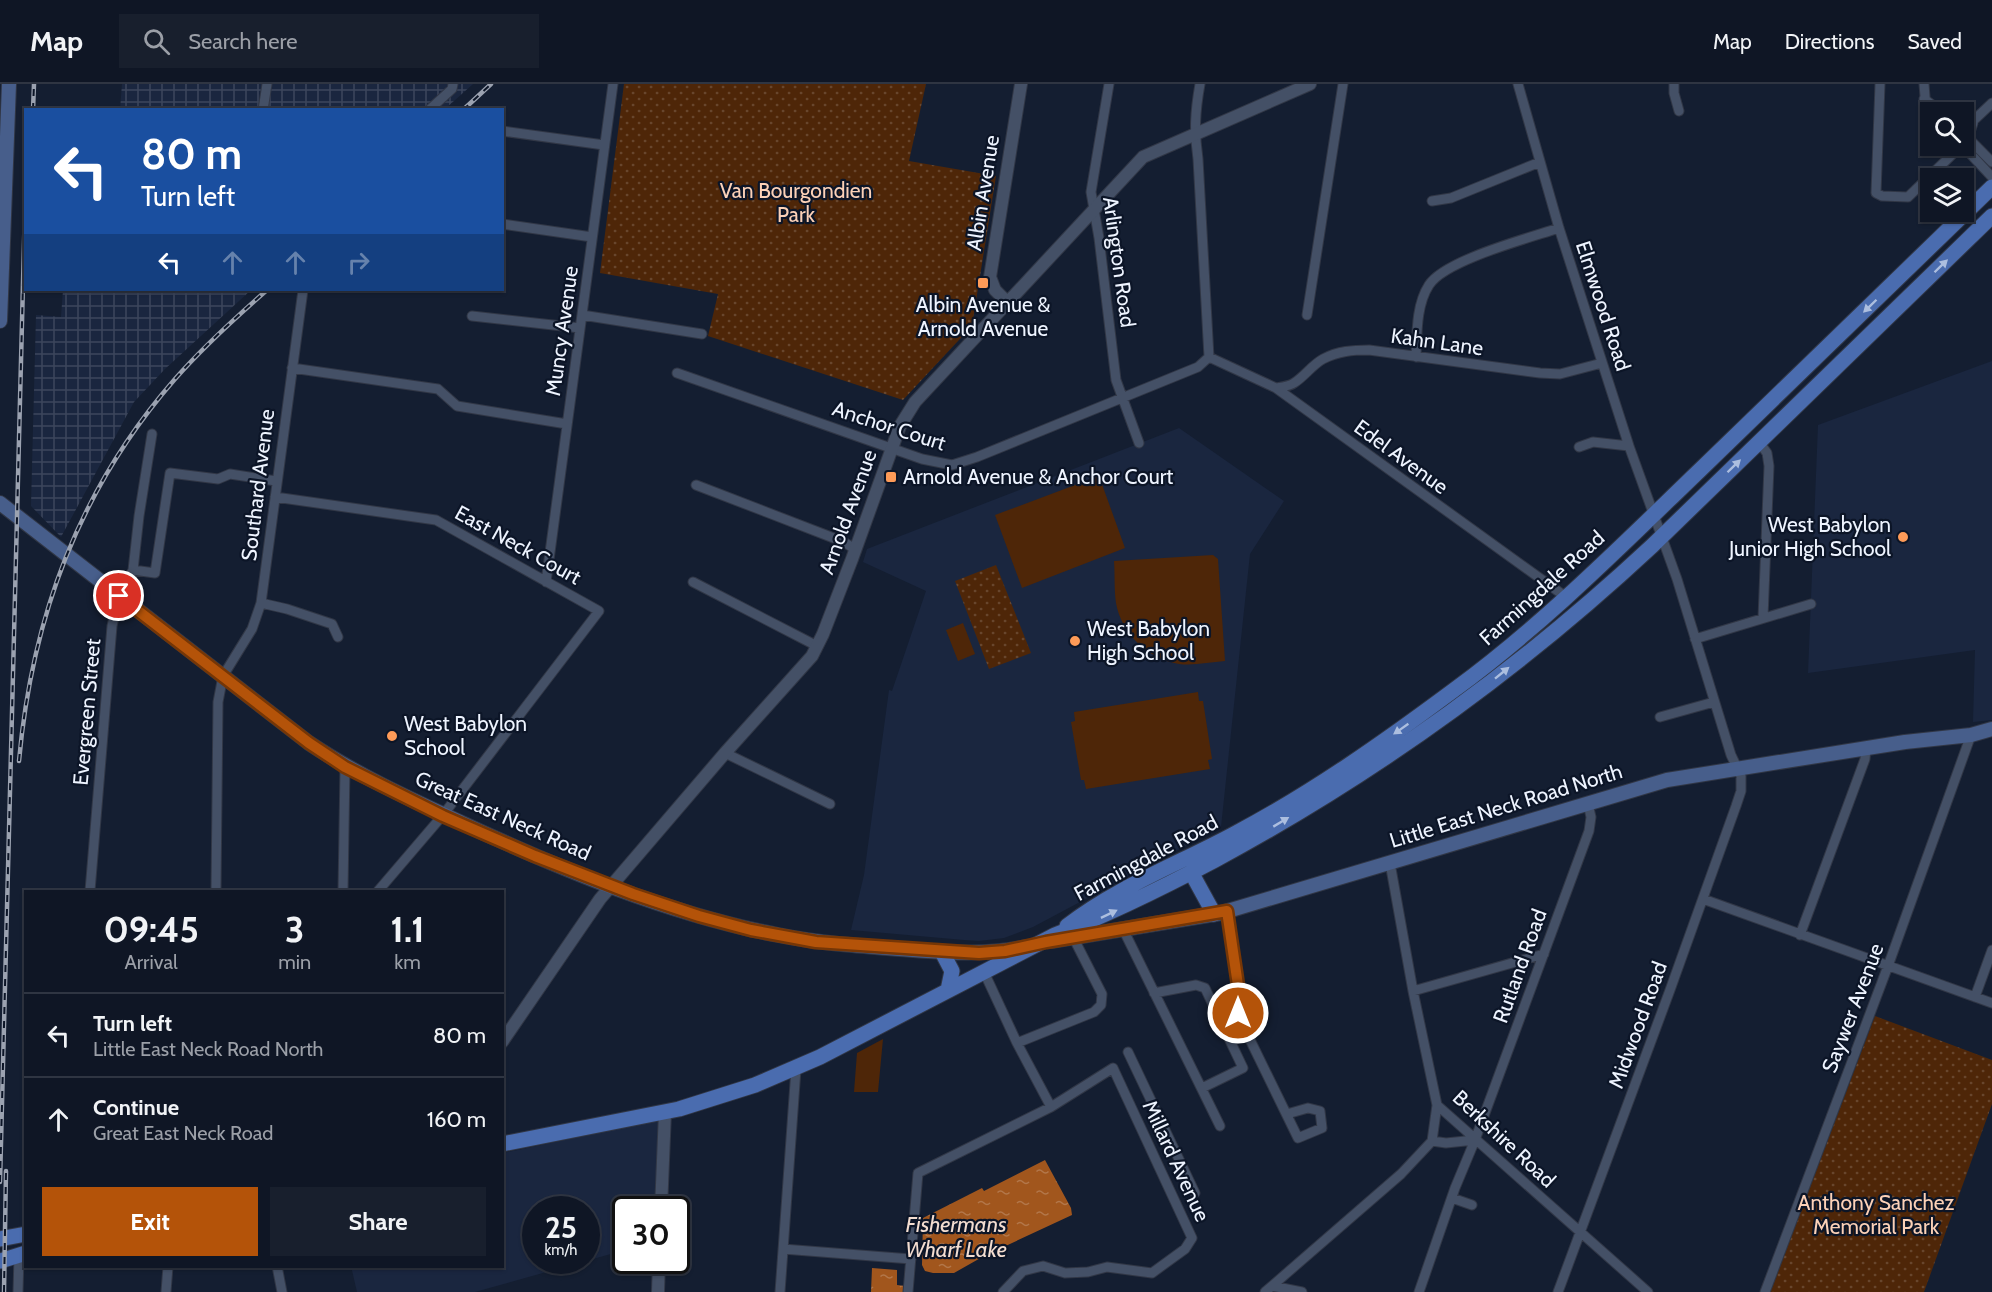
<!DOCTYPE html>
<style>
:root{--surface:#0f1625;--page:#181f2d;--text:#f1f3f6;--muted:#9b9fa7;--line:#2f3542;--accent:#b45309}
body{margin:0;font-family:Cabin,sans-serif;background:var(--page);color:var(--text);height:100vh;display:flex;flex-direction:column;font-size:22px;white-space:nowrap}
*{box-sizing:border-box;margin:0}
p{font-size:20px;color:var(--muted)}
.icon{flex:none;width:33px;height:33px;fill:none;stroke:currentColor;stroke-width:2;stroke-linecap:round;stroke-linejoin:round}
.map{position:relative;flex:1;overflow:hidden}
.details{position:absolute;left:24px;top:806px;width:480px;height:378px;display:flex;flex-direction:column;background:var(--surface);border-radius:0px;box-shadow:0 2px 4px #0004,0 0 0 2px var(--line)}
.details>*{flex:none}
.guide{position:absolute;left:24px;top:24px;width:480px;height:183px;border-radius:0px;box-shadow:0 2px 4px #0004,0 0 0 2px var(--line);background:#1a4fa0;color:#fff;overflow:hidden}
.controls{position:absolute;left:1920px;top:18px;display:grid;gap:12px}
.controls a{display:grid;place-items:center;width:54px;height:54px;border-radius:0px;background:var(--surface);box-shadow:0 2px 4px #0004,0 0 0 2px var(--line);font-size:30px}
.speed{position:absolute;left:522px;top:1112px;display:flex;gap:12px;font-size:30px;font-weight:700;text-align:center}
.speed>*{display:grid;place-content:center;width:78px;height:78px;border-radius:50%;background:var(--surface);box-shadow:0 2px 4px #0004,0 0 0 2px var(--line);line-height:1}
.speed small{font-size:15px;font-weight:400}
.speed .limit{border:3px solid #111;border-radius:9px;background:#fff;color:#111}
.pin{position:absolute;display:grid;place-items:center;width:51px;height:51px;color:#fff;margin:-26px;border:3px solid #fff;border-radius:50%;box-shadow:0 2px 6px #0007}
.me{position:absolute;width:66px;margin:-33px;rotate:0deg;stroke-linejoin:round;filter:drop-shadow(0 0 4px #0008)}
.turn{display:flex;align-items:center;gap:21px;height:126px;padding:0 18px;font-size:27px}
.turn .icon{width:78px;height:78px;stroke-width:2.5}
.turn b{display:block;font-size:42px;line-height:51px}
.lanes{display:flex;align-items:center;height:57px;padding:0 18px;background:#0003;justify-content:center;gap:30px;direction:ltr}
.lanes .off{opacity:.35}
.eta{display:flex;justify-content:space-evenly;align-items:center;height:102px;text-align:center}
.eta b{font-size:36px;font-weight:700;line-height:42px}
.action{display:flex;gap:12px;margin-top:auto;padding:12px 18px}
.action a{flex:1;height:69px;border-radius:0px;background:var(--accent);color:#fff;font-size:24px;font-weight:700;line-height:69px;text-align:center}
.action a+a{background:var(--page);color:var(--text)}
ul{padding:0;list-style:none}
li{display:flex;align-items:center;gap:18px;height:84px;padding:0 18px;border-top:2px solid var(--line)}
li div{flex:1}
li b{display:block;font-size:22px}
li em{font-style:normal}
header{display:flex;align-items:center;gap:36px;box-sizing:border-box;height:84px;padding:0 30px;background:var(--surface);border-bottom:2px solid var(--line)}
header strong{font-size:28px}
nav{display:flex;gap:33px;margin-inline-start:auto;font-size:21px}
.search{width:420px;height:54px;background:var(--page);display:flex;align-items:center;gap:15px;box-sizing:border-box;padding:0 21px;border-radius:0px;color:var(--muted);font-size:22px}
.map>svg:first-child{display:block}
.built{fill:#1a263f;fill-rule:evenodd}
.industrial{fill:url(#industrial-grid)}
.grass{fill:#4e2608}
.park{fill:url(#park-dots)}
.water{fill:url(#water-ripples)}
.lines{fill:none;stroke-linecap:round;stroke-linejoin:round}
.minor-casing{stroke:#313746;stroke-width:11}
.tertiary-casing{stroke:#313746;stroke-width:14}
.secondary-casing{stroke:#313746;stroke-width:16}
.primary-casing{stroke:#313746;stroke-width:17}
.minor{stroke:#445066;stroke-width:9}
.tertiary{stroke:#445066;stroke-width:12}
.secondary{stroke:#475e8b;stroke-width:14}
.primary{stroke:#4a6caf;stroke-width:15}
.rail-casing{stroke:#9ba2b0;stroke-width:4.5}
.rail{stroke:#0c1527;stroke-width:2;stroke-dasharray:7;stroke-linecap:butt}
.oneway{fill:#acbedf}
.route-casing{stroke:#753606;stroke-width:15}
.route{stroke:#b45309;stroke-width:10}
.poi-dot{fill:#fe9b58;stroke:#0c1527;stroke-width:2}
.labels{text-anchor:middle;stroke-width:4.5;stroke-linejoin:round;paint-order:stroke}
.park-label{font-size:21px;fill:#fcd1b7;stroke:#0c1527}
.street-label{font-size:21px;fill:#eef4ff;stroke:#0c1527}
.poi-label{font-size:21px;fill:#eef4ff;stroke:#0c1527;text-anchor:start}
.water-label{font-size:22px;font-style:italic;fill:#f3ddd0;stroke:#0c1527}
</style>
<header>
<strong>Map</strong>
<div class="search"><svg class="icon" aria-label="search" viewBox="0 0 24 24"><circle cx="10" cy="10" r="6"/><path d="M15 15l6 6"/></svg>Search here</div>
<nav><a>Map</a><a>Directions</a><a>Saved</a></nav>
</header>
<div class="map">
<svg width="1992" height="1208" viewBox="0 0 1992 1208">
<defs>
<pattern id="industrial-grid" width="8" height="8" patternUnits="userSpaceOnUse" patternTransform="scale(1.5)"><rect width="8" height="8" fill="#1a263f"/><path d="M0 4h8M4 0v8" fill="none" stroke="#3c465c"/></pattern>
<pattern id="park-dots" width="8" height="8" patternUnits="userSpaceOnUse" patternTransform="scale(1.5)"><rect width="8" height="8" fill="#4e2608"/><path d="M2 2h.1M6 6h.1" fill="none" stroke="#68462d" stroke-width="1.8" stroke-linecap="round"/></pattern>
<pattern id="water-ripples" width="26" height="14" patternUnits="userSpaceOnUse" patternTransform="scale(1.5)"><rect width="26" height="14" fill="#a1561d"/><path d="M2 4q2-2 4 0t4 0M15 11q2-2 4 0t4 0" fill="none" stroke="#b3774a"/></pattern>
</defs>
<rect width="100%" height="100%" fill="#141e31"/>
<!-- built -->
<path class="built" d="M1992 277V636L1973 638 1975 566 1808 589 1818 341Z
M1179 344 1284 417 1250 470 1221 743 1033 843 1004 854 979 857 964 856 851 846 864 791 889 606 892 607 926 507 863 478 867 465Z
M659 1036 655 1125H626L625 1166 475 1208H357L351 1182H502L503 1069ZM536 1125H586V1176H536Z"/>
<!-- industrial -->
<path class="industrial" d="M122 0H473L445 25 120 26Z
M63 206H251L165 285 134 318 61 453 31 422 36 231 61 233Z"/>
<!-- grass -->
<path class="grass" d="M1099 392 1125 464 1022 504 995 431Z
M1213 471 1218 475 1225 577C1210 578 1193 582 1179 580 1148 575 1121 549 1116 519 1114 505 1115 490 1114 477Z
M963 539 975 570 958 577 946 546Z
M1198 608 1199 617H1203L1212 675 1208 676 1210 685 1086 705 1084 696H1081L1071 638 1075 637 1074 628Z
M883 955 878 1008H854L857 969Z"/>
<!-- park -->
<path class="park" d="M624 0H926L909 77 996 92 972 242 903 316 708 252 718 210 600 189Z
M996 481 1031 569 989 585 955 497Z
M1875 932 1992 976V1020L1924 1208H1770Z"/>
<!-- water -->
<path class="water" d="M1045 1076 1071 1124 1072 1131 984 1172 954 1189H933L925 1187 922 1181 923 1134 982 1104 984 1107Z
M872 1184 897 1186V1201L905 1202 904 1208H871Z"/>
<g class="lines">
<!-- minor casing -->
<g class="minor-casing">
<path id="minor" d="M1109 0 1091 108 1099 154 1116 296 1139 359
M1200 0C1195 28 1194 47 1198 75L1209 273
M1518 0 1559 144 1629 362 1677 495 1731 671 1741 692V707L1736 722 1670 906 1558 1208
M1674 0V9L1679 27
M1880 0 1876 109 1882 112 1908 113 1961 62
M1924 0 1926 25 1930 30
M1924 15 1942 28
M263 26 267 0
M429 26 452 5 453 0
M502 47 604 61
M1966 52 1992 78
M1964 59 1968 54 1974 36 1992 19
M1963 62 1992 93
M1432 117 1451 114 1540 78
M502 140 592 153
M582 231 702 250
M1307 231 1343 0
M472 232 580 244
M1209 273 1276 304 1566 513
M1416 273C1417 250 1416 221 1429 201 1445 176 1529 154 1559 144
M292 284 438 305 457 322 567 340
M677 289 922 375 952 381 977 373 1198 283 1209 273
M1276 304C1282 303 1290 302 1294 299 1305 292 1312 281 1323 275 1338 267 1353 266 1369 266L1540 289 1560 290 1602 279
M1759 358 1767 369 1769 382 1763 534
M1579 363 1593 358 1629 362
M696 401 844 458 856 466
M275 413 436 436 599 527 443 731 378 807
M133 486 155 489 170 389 218 395 230 390 276 397
M546 498 613 0
M693 498 817 562
M261 519 287 525 332 540 338 553
M1695 555 1811 520
M1660 633 1714 618
M725 669 830 720
M1390 779 1413 907 1437 1021 1648 1208
M90 807 112 542 119 512 133 486 139 432 152 350
M216 807 218 618 223 592 252 545 261 519 303 206
M343 807 345 683
M1703 815 1992 919
M1227 827 1239 908 1237 929 1298 1054 1322 1044 1320 1027 1308 1024 1287 1030
M1123 845 1220 1042
M1800 851 1865 675 1866 665
M984 888 1017 959 1051 1023
M1413 907 1544 870
M1154 909 1196 901 1205 904 1243 984 1202 1004
M1975 913 1992 866
M1017 959 1094 928 1101 921 1102 910 1073 853
M1128 968 1195 1109
M1432 1057 1446 1059 1475 1056
M1452 1114 1472 1121
M783 1165 911 1175
M277 1182 282 1208
M1272 1202 1302 1208
M18 1208 19 1171
M166 1208 168 1182
M780 1208 796 985
M908 1208 918 1089 1051 1023 1113 984 1192 1154 1185 1165 1152 1189 1107 1183 1088 1188 1065 1189 1043 1182 1023 1187 1003 1208
M1265 1208 1401 1090 1432 1057 1437 1021
M1419 1208 1455 1104 1475 1056 1589 747 1591 733 1588 720
M1765 1208 1888 882 1971 651"/>
</g>
<!-- tertiary casing -->
<g class="tertiary-casing">
<path id="tertiary" d="M1007 218 995 206 990 193 1021 0
M502 958 600 815 725 669 812 572 823 550 852 475 900 342 915 318 1143 73 1310 0
M661 1125 665 1028
M658 1208 659 1176"/>
</g>
<!-- secondary casing -->
<g class="secondary-casing">
<path id="secondary" d="M0 237 9 0
M0 419 309 659C357 691 410 715 462 739 563 786 668 830 778 851 818 859 859 862 900 865 943 868 984 872 1026 863
M1051 857 1221 829 1667 696 1905 658 1971 651 1992 645"/>
</g>
<!-- primary casing -->
<g class="primary-casing">
<path id="primary" d="M1191 788 1214 830
M1067 842C1117 803 1178 780 1234 750 1312 709 1384 658 1454 606 1543 541 1621 462 1700 386 1797 292 1894 198 1992 103
M942 868 952 887 948 906
M502 1060 679 1025 755 1001 820 973 1055 851C1110 830 1162 804 1215 776 1373 691 1521 584 1652 462L1992 132
M0 1155 26 1150
M0 1177 26 1169"/>
</g>
<!-- minor -->
<use href="#minor" class="minor"/>
<!-- tertiary -->
<use href="#tertiary" class="tertiary"/>
<!-- secondary -->
<use href="#secondary" class="secondary"/>
<!-- primary -->
<use href="#primary" class="primary"/>
<!-- rail casing -->
<g class="rail-casing">
<path id="rail" d="M33 26 34 0
M463 26 491 0
M19 677C32 533 79 405 175 295 203 263 235 234 267 206
M0 1098 26 82
M4 1208 6 1087"/>
</g>
<!-- rail -->
<use href="#rail" class="rail"/>
</g>
<!-- one-way arrows -->
<defs><path id="oneway-solid" d="M-6-.8H1V-3.2L6.5 0L1 3.2V.8H-6Z" transform="scale(1.5)"/></defs>
<g class="oneway">
<use href="#oneway-solid" transform="translate(1941 182) rotate(-44)"/>
<use href="#oneway-solid" transform="translate(1870 222) rotate(136)"/>
<use href="#oneway-solid" transform="translate(1734 382) rotate(-44)"/>
<use href="#oneway-solid" transform="translate(1502 589) rotate(-39)"/>
<use href="#oneway-solid" transform="translate(1401 645) rotate(145)"/>
<use href="#oneway-solid" transform="translate(1281 738) rotate(-31)"/>
<use href="#oneway-solid" transform="translate(1109 830) rotate(-26)"/>
</g>
<g class="lines">
<!-- route casing -->
<g class="route-casing">
<path id="route" d="M119 512 309 659 345 683 443 732 535 772 633 810 699 832 751 846 816 858 979 869 1005 867 1046 858 1227 827 1239 908 1238 929"/>
</g>
<!-- route -->
<use href="#route" class="route"/>
</g>
<!-- markers -->
<g class="poi-dot">
<rect x="977" y="193" width="12" height="12" rx="3"/>
<rect x="885" y="387" width="12" height="12" rx="3"/>
<circle cx="1903" cy="453" r="6"/>
<circle cx="1075" cy="557" r="6"/>
<circle cx="392" cy="652" r="6"/>
</g>
<g class="labels">
<!-- park labels -->
<g class="park-label">
<text x="796" y="114">Van Bourgondien<tspan x="796" dy="24">Park</tspan></text>
<text x="1876" y="1126">Anthony Sanchez<tspan x="1876" dy="24">Memorial Park</tspan></text>
</g>
<!-- street labels -->
<g class="street-label">
<text transform="translate(983 109) rotate(-81)" y="7">Albin Avenue</text>
<text transform="translate(1119 178) rotate(82)" y="7">Arlington Road</text>
<text transform="translate(1603 222) rotate(72)" y="7">Elmwood Road</text>
<text transform="translate(562 247) rotate(-82)" y="7">Muncy Avenue</text>
<text transform="translate(1437 258) rotate(8)" y="7">Kahn Lane</text>
<text transform="translate(889 342) rotate(18)" y="7">Anchor Court</text>
<text transform="translate(1401 373) rotate(36)" y="7">Edel Avenue</text>
<text transform="translate(258 401) rotate(-83)" y="7">Southard Avenue</text>
<text transform="translate(848 428) rotate(-70)" y="7">Arnold Avenue</text>
<text transform="translate(518 461) rotate(29)" y="7">East Neck Court</text>
<text transform="translate(1542 504) rotate(-42)" y="7">Farmingdale Road</text>
<text transform="translate(87 628) rotate(-85)" y="7">Evergreen Street</text>
<text transform="translate(1506 722) rotate(-17)" y="7">Little East Neck Road North</text>
<text transform="translate(503 732) rotate(24)" y="7">Great East Neck Road</text>
<text transform="translate(1146 774) rotate(-28)" y="7">Farmingdale Road</text>
<text transform="translate(1520 882) rotate(-70)" y="7">Rutland Road</text>
<text transform="translate(1853 924) rotate(-69)" y="7">Saywer Avenue</text>
<text transform="translate(1638 941) rotate(-70)" y="7">Midwood Road</text>
<text transform="translate(1504 1055) rotate(43)" y="7">Berkshire Road</text>
<text transform="translate(1176 1077) rotate(65)" y="7">Millard Avenue</text>
</g>
<!-- poi labels -->
<g class="poi-label">
<text x="983" y="228" text-anchor="middle">Albin Avenue &amp;<tspan x="983" dy="24">Arnold Avenue</tspan></text>
<text x="903" y="400">Arnold Avenue &amp; Anchor Court</text>
<text x="1891" y="448" text-anchor="end">West Babylon<tspan x="1891" dy="24">Junior High School</tspan></text>
<text x="1087" y="552">West Babylon<tspan x="1087" dy="24">High School</tspan></text>
<text x="404" y="647">West Babylon<tspan x="404" dy="24">School</tspan></text>
</g>
<!-- water labels -->
<g class="water-label">
<text x="956" y="1148">Fishermans<tspan x="956" dy="25">Wharf Lake</tspan></text>
</g>
</g>
</svg>
<div class="controls">
<a><svg class="icon" aria-label="search" viewBox="0 0 24 24"><circle cx="10" cy="10" r="6"/><path d="M15 15l6 6"/></svg></a>
<a><svg class="icon" aria-label="layers" viewBox="0 0 24 24"><path d="M12 4l9 5-9 5-9-5zM3 14l9 5 9-5"/></svg></a>
</div>
<div class="speed"><div>25<small>km/h</small></div><div class="limit">30</div></div>
<div class="pin" style="left:119px;top:512px;background:#d93025"><svg class="icon" aria-label="arrive" viewBox="0 0 24 24"><path d="M6 21V4h12l-3 4 3 4H6"/></svg></div>
<svg class="me" style="left:1238px;top:929px" viewBox="-20 -20 40 40"><circle r="17" fill="#b45309" stroke="#fff" stroke-width="3"/><path d="M0-11L8 9 0 5-8 9z" fill="#fff"/></svg>
<div class="guide">
<div class="turn"><svg class="icon" aria-label="left" viewBox="0 0 24 24"><path d="M17 20v-9H6M10 6l-5 5 5 5"/></svg><div><b>80 m</b>Turn left</div></div>
<div class="lanes"><svg class="icon" aria-label="left" viewBox="0 0 24 24"><path d="M17 20v-9H6M10 6l-5 5 5 5"/></svg><svg class="icon off" aria-label="ahead" viewBox="0 0 24 24"><path d="M12 20V5M6 11l6-6 6 6"/></svg><svg class="icon off" aria-label="ahead" viewBox="0 0 24 24"><path d="M12 20V5M6 11l6-6 6 6"/></svg><svg class="icon off" aria-label="right" viewBox="0 0 24 24"><path d="M7 20v-9h11M14 6l5 5-5 5"/></svg></div>
</div>
<section class="details">
<div class="eta">
<div><b>09:45</b><p>Arrival</p></div>
<div><b>3</b><p>min</p></div>
<div><b>1.1</b><p>km</p></div>
</div>
<ul>
<li><svg class="icon" aria-label="left" viewBox="0 0 24 24"><path d="M17 20v-9H6M10 6l-5 5 5 5"/></svg><div><b>Turn left</b><p>Little East Neck Road North</p></div><em>80 m</em></li>
<li><svg class="icon" aria-label="ahead" viewBox="0 0 24 24"><path d="M12 20V5M6 11l6-6 6 6"/></svg><div><b>Continue</b><p>Great East Neck Road</p></div><em>160 m</em></li>
</ul>
<div class="action"><a>Exit</a><a>Share</a></div>
</section>
</div>
